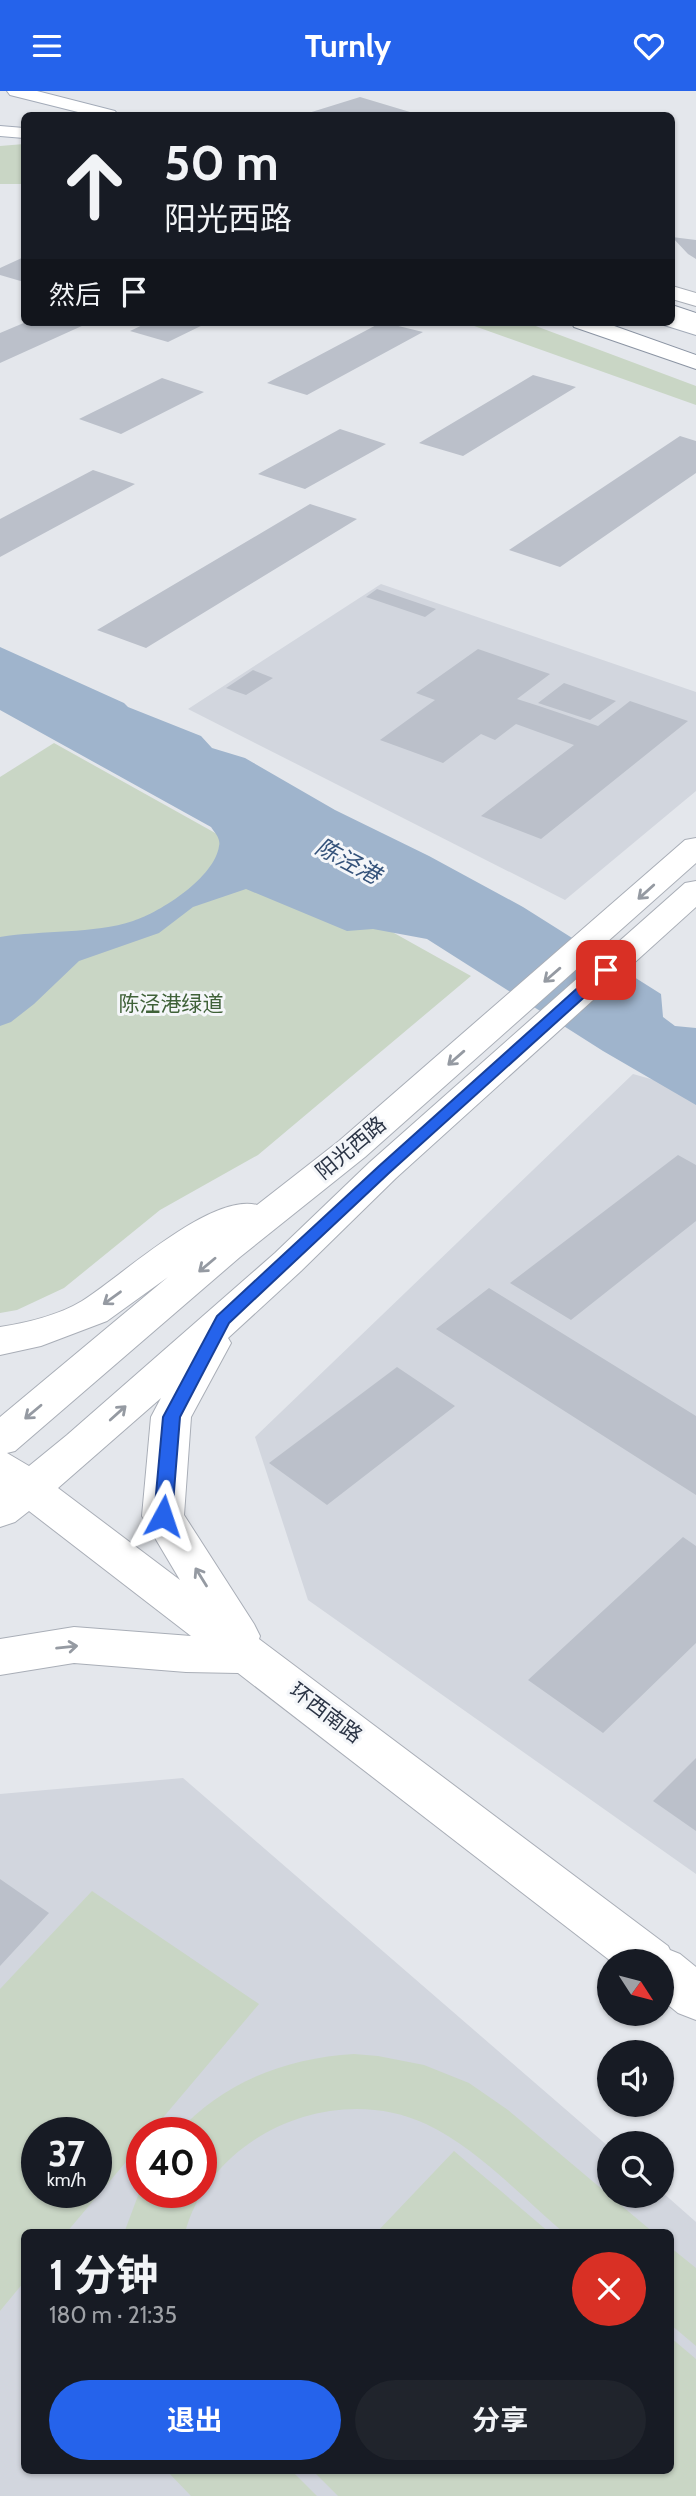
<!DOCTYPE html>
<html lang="zh">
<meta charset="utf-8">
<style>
:root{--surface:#171b24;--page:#20242c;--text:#f1f3f6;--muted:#9ea1a6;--accent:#2563eb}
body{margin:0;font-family:Cabin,"Noto Sans SC",sans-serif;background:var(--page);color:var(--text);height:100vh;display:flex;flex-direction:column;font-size:26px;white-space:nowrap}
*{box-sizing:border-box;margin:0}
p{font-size:23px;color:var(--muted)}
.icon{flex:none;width:38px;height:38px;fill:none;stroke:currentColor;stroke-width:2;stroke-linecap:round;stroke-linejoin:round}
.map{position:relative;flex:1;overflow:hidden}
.panel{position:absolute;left:21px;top:2138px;width:653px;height:245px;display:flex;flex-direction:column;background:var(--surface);border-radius:10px;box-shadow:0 2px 5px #0004}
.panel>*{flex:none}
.top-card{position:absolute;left:21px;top:21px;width:654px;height:214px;border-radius:10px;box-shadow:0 2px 5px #0004;background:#171b24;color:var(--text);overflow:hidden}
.needle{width:46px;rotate:126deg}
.tools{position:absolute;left:597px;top:1858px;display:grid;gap:14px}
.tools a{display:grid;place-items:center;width:77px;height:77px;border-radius:50%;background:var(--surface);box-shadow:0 2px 5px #0004;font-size:35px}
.speed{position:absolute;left:21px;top:2026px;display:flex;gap:14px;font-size:35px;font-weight:700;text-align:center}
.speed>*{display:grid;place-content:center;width:91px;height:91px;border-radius:50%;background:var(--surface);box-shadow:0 2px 5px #0004;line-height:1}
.speed small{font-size:18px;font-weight:400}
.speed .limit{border:10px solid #d22;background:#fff;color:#111}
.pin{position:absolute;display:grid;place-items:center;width:60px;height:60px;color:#fff;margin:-30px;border-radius:14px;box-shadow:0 4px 10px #0006}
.me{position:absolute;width:77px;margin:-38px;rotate:5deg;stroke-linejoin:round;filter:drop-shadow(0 0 5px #0008)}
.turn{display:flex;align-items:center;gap:24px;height:147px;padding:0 28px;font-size:32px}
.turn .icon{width:91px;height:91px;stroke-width:2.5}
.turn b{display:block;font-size:49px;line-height:60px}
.then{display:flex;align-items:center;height:66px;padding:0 28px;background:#0003;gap:14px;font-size:26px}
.round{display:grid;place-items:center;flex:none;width:74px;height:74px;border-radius:37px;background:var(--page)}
.headline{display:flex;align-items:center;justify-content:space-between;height:119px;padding:0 28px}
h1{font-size:42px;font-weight:700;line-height:52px}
.primary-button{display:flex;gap:14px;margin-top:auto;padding:14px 28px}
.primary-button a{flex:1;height:80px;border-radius:42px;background:var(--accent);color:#fff;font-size:28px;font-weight:700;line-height:80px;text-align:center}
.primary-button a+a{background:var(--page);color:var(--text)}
header{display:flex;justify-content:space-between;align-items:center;height:91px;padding:0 28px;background:var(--accent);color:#fff;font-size:32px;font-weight:700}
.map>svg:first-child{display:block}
.built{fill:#d2d6de;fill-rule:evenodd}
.green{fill:#c9d6c5;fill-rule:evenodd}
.water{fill:#9fb4cc}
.building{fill:#bbc0ca}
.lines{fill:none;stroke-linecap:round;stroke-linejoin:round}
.secondary-casing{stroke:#a9aeb7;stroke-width:2}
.primary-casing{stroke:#a3abb8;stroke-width:2}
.highway-casing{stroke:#8b94a3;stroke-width:2}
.secondary{fill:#fff;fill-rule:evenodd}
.primary{fill:#fff;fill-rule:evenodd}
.highway{fill:#fff;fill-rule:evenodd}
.oneway{stroke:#959aa2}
.route{fill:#2563eb;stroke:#184099;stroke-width:2}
.labels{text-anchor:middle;stroke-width:6;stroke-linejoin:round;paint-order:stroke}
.park-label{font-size:21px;fill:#3f6138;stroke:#f4f6f9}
.street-label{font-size:21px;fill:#2b3445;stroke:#f4f6f9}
.water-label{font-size:23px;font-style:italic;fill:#34527a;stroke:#f4f6f9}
</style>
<header><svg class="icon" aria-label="menu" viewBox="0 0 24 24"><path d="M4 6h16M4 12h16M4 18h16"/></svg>Turnly<svg class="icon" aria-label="heart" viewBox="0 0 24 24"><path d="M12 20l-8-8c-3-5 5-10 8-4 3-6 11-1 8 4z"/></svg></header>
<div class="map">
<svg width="696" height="2405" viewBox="0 0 696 2405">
<rect width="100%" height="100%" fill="#e4e7ec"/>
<!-- built -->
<path class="built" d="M381 493 696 601V700L565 809 188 618Z
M633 983 696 1001V1783L308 1509 255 1346Z
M183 1687 609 2056V2105H662V2101L696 2131V2405H0V1703ZM37 2042H96V2102H37ZM142 2042H201V2102H142ZM24 2142H670V2380H24Z"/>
<!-- green -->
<path class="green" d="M24 53V93H0V55Z
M463 231H525L696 295V314Z
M54 652 471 885 258 1064 160 1119 64 1197 17 1219 0 1222V686Z
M92 1800 259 1913 150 2042H142V2052L66 2142H24V2191L0 2220V1898ZM37 2042H96V2102H37Z
M354 1963 378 1965 424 1974 469 1992 508 2019 654 2142H564C521 2105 478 2058 426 2033 335 1990 211 2043 185 2142H124L142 2094V2102H201V2042H177C223 1991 286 1967 354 1963Z
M454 2060 550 2142H376Z
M670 2156 696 2177V2255L670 2233Z
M670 2246 696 2268V2405H338L313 2380H670Z
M167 2380H292L317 2405H191Z"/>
<!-- water -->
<path class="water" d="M0 556 124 612 128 616 201 645 212 657 245 667 335 719 429 765 523 816 661 903 663 926 675 935 696 937V1014L603 960 427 848 373 838 347 840 246 798 193 816 159 842 79 870 34 913 11 931 0 935V846C42 839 94 843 133 830 161 821 215 786 219 755 221 748 215 742 211 736L0 619Z"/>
<!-- building -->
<path class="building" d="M360 6 410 21 400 24H302Z
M672 146 696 149V168L688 163Z
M24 166V191L0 184V177Z
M26 231H73L84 234 0 272V242Z
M149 231H209L168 251 130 240Z
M382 231 423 241 307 304 267 292Z
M533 284 576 296 463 365 419 352Z
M162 287 204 301 121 343 79 328Z
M340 338 386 353 305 398 258 383Z
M680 345 696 350V382L560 476 509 459Z
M93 379 135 393 0 466V428Z
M310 413 357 428 146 557 97 539Z
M377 498 436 518 425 526 366 506Z
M478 558 550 583 517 608 539 615 598 635 630 610 688 630 541 748 481 725 574 654 516 633 495 649 481 643 443 672 380 649 435 609 416 602Z
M253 579 273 587 246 604 226 597Z
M564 592 616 610 590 629 538 612Z
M678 1064 696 1074V1130L571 1229 510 1192Z
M489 1197 696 1325V1404L436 1238Z
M397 1276 455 1315 327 1414 269 1372Z
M683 1446 696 1455V1552L603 1642 528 1589Z
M696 1667V1740L653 1710Z
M0 1788 49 1822 0 1875Z"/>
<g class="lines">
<!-- secondary casing -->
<g class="secondary-casing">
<path id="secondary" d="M672 195 696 202V215L672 208Z
M696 747V772L365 1066 240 1166 15 1360 7 1362 29 1375 67 1344 275 1162 370 1071 685 792 696 790V816L396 1087 301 1180 228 1247 231 1252 191 1326 184 1424 254 1533 260 1545 259 1548 668 1855 670 1859 680 1863 696 1876V1929L678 1922 662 1909V1871H612L238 1582 186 1581 74 1572 0 1584V1548L74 1536 191 1545 29 1420 15 1431 0 1436V1326L168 1186 107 1230 41 1255 0 1264V1236C26 1232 59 1224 82 1210 122 1185 210 1102 257 1114L339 1050 685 749ZM161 1307 151 1326 142 1425 180 1489 58 1397Z"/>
</g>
<!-- primary casing -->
<g class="primary-casing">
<path id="primary" d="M7 0H37L115 20 118 24H90L10 4Z
M0 35 24 37V47L0 45Z
M672 223 696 230V244L664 234 663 231H672Z"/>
</g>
<!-- highway casing -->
<g class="highway-casing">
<path id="highway" d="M672 214 696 222V235L672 227Z
M571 231H603L696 264V278L574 236Z"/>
</g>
<!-- secondary -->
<use href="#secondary" class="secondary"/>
<!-- primary -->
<use href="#primary" class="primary"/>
<!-- highway -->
<use href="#highway" class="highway"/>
</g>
<!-- one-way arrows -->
<defs><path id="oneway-shaft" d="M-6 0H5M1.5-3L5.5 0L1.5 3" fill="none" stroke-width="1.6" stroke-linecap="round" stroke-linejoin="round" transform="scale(1.75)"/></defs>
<g class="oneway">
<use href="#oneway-shaft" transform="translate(646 801) rotate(138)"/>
<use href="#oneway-shaft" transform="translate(552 884) rotate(139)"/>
<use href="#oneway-shaft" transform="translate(456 967) rotate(139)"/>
<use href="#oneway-shaft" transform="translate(207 1174) rotate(140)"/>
<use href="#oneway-shaft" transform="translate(112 1207) rotate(144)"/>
<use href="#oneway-shaft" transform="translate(33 1321) rotate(140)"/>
<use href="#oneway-shaft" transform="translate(118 1322) rotate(-42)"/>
<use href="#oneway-shaft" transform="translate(201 1486) rotate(-122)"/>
<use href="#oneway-shaft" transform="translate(67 1556) rotate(-6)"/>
</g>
<!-- route -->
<path class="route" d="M606 875 613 879 611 882 389 1082 229 1232 180 1326 172 1425 169 1430H157L154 1425 163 1326 217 1225 378 1076 601 876Z"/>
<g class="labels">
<!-- park labels -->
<g class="park-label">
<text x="171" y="920">陈泾港绿道</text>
</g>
<!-- street labels -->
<g class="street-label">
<text transform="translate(351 1057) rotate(-40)" y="7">阳光西路</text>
<text transform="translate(326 1622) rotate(37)" y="7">环西南路</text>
</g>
<!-- water labels -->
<g class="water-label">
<text transform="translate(348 770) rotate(28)" y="8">陈泾港</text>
</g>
</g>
</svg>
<div class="tools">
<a><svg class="needle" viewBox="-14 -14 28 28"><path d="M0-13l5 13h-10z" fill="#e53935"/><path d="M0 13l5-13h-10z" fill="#9ea1a6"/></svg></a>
<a><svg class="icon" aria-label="sound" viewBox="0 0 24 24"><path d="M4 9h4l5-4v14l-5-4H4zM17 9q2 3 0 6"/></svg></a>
<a><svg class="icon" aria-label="search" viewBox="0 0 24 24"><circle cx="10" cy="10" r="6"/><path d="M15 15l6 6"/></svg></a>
</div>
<div class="speed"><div>37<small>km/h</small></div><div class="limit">40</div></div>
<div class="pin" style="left:606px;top:879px;background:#d93025"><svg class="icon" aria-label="arrive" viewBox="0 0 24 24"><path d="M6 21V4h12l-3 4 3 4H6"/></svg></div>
<svg class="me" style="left:163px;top:1425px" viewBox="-20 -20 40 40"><path d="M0-17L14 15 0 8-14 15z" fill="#2563eb" stroke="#fff" stroke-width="4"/></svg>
<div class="top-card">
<div class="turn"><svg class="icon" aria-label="ahead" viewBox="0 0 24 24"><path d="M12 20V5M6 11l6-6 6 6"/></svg><div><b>50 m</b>阳光西路</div></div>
<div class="then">然后<svg class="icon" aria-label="arrive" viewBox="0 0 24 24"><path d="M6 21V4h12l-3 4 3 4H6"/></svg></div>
</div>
<section class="panel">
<div class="headline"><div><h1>1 分钟</h1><p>180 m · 21:35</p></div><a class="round" style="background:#d93025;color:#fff"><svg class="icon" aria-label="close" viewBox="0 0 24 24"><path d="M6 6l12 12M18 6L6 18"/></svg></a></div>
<div class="primary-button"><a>退出</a><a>分享</a></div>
</section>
</div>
